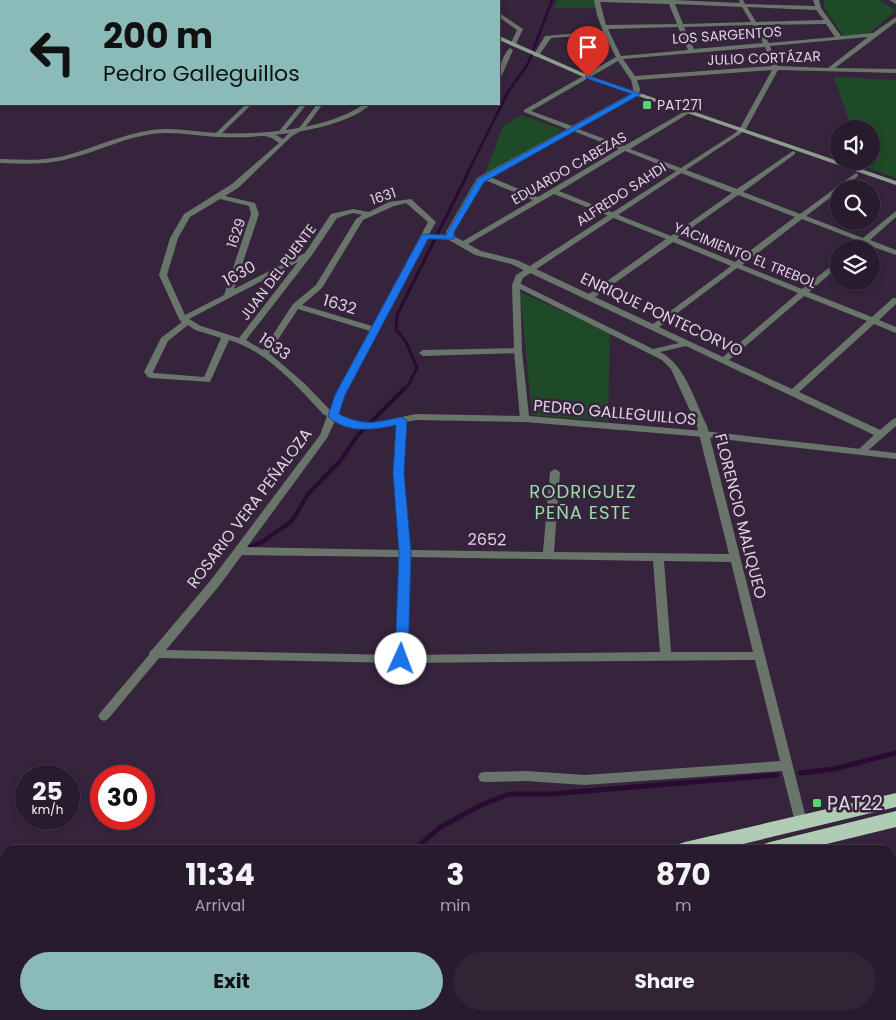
<!DOCTYPE html>
<meta charset="utf-8">
<style>
:root{--surface:#281b2d;--page:#302435;--text:#f1f3f6;--muted:#a5a1aa;--line:#443949;--accent:#8bbbb9}
body{margin:0;font-family:Poppins,sans-serif;background:var(--page);color:var(--text);height:100vh;display:flex;flex-direction:column;font-size:19px;white-space:nowrap}
*{box-sizing:border-box;margin:0}
p{font-size:16px;color:var(--muted)}
.icon{flex:none;width:28px;height:28px;fill:none;stroke:currentColor;stroke-width:2;stroke-linecap:round;stroke-linejoin:round}
.map{position:relative;flex:1;overflow:hidden}
.details{position:absolute;left:0px;top:845px;width:896px;height:175px;display:flex;flex-direction:column;background:var(--surface);border-radius:15px 15px 0 0;box-shadow:0 2px 8px #0003,0 0 0 1px var(--line)}
.details>*{flex:none}
.guide{position:absolute;left:0px;top:0px;width:500px;height:105px;box-shadow:0 2px 8px #0003,0 0 0 1px var(--line);background:#8bbbb9;color:#111;overflow:hidden}
.buttons{position:absolute;left:830px;top:120px;display:grid;gap:10px}
.buttons a{display:grid;place-items:center;width:50px;height:50px;border-radius:50%;background:var(--surface);box-shadow:0 2px 8px #0003,0 0 0 1px var(--line);font-size:25px}
.speed{position:absolute;left:15px;top:765px;display:flex;gap:10px;font-size:25px;font-weight:700;text-align:center}
.speed>*{display:grid;place-content:center;width:65px;height:65px;border-radius:50%;background:var(--surface);box-shadow:0 2px 8px #0003,0 0 0 1px var(--line);line-height:1}
.speed small{font-size:12px;font-weight:400}
.speed .limit{border:8px solid #d22;background:#fff;color:#111}
.pin{position:absolute;display:grid;place-items:center;width:42px;height:42px;color:#fff;margin:-51px -21px;border-radius:50% 50% 50% 0;rotate:-45deg;box-shadow:0 0 5px #0007}
.pin .icon{rotate:45deg}
.me{position:absolute;width:55px;margin:-28px;rotate:2deg;stroke-linejoin:round;filter:drop-shadow(0 0 4px #0008)}
.turn{display:flex;align-items:center;gap:18px;height:105px;padding:0 20px;font-size:22px}
.turn .icon{width:65px;height:65px;stroke-width:2.5}
.turn b{display:block;font-size:35px;line-height:42px}
.eta{display:flex;justify-content:space-evenly;align-items:center;height:85px;text-align:center}
.eta b{font-size:30px;font-weight:700;line-height:35px}
.button{display:flex;gap:10px;margin-top:auto;padding:10px 20px}
.button a{flex:1;height:58px;border-radius:30px;background:var(--accent);color:#111;font-size:20px;font-weight:700;line-height:58px;text-align:center}
.button a+a{background:var(--page);color:var(--text)}
.map>svg:first-child{display:block}
.green{fill:#1e4a27}
.lines{fill:none;stroke-linecap:round;stroke-linejoin:round}
.stream-far3{stroke:#280a32;stroke-width:2.5}
.stream-far2{stroke:#280a32;stroke-width:3}
.stream-far1{stroke:#280a32;stroke-width:4}
.stream{stroke:#280a32;stroke-width:5}
.minor{fill:#69756a;fill-rule:evenodd}
.tertiary{fill:#69756a;fill-rule:evenodd}
.secondary{fill:#8b9f8d;fill-rule:evenodd}
.trunk{fill:#b1ccb4;fill-rule:evenodd}
.route{fill:#1a73e8;stroke:#114b97}
.poi-dot{fill:#54d672;stroke:#36243c;stroke-width:2}
.labels{text-anchor:middle;stroke-width:5;stroke-linejoin:round;paint-order:stroke}
.far-street-label{font-size:14px;fill:#dfd3e3;stroke:#36243c}
.far-poi-label{font-size:14px;fill:#dfd3e3;stroke:#36243c;text-anchor:start}
.street-label{font-size:16px;fill:#dfd3e3;stroke:#36243c}
.neighbourhood-label{font-size:18px;letter-spacing:1px;fill:#9bdba5;stroke:#36243c}
.near-poi-label{font-size:19px;fill:#dfd3e3;stroke:#36243c;text-anchor:start}
</style>
<div class="map">
<svg width="896" height="1020" viewBox="0 0 896 1020">
<rect width="100%" height="100%" fill="#36243c"/>
<!-- green -->
<path class="green" d="M558 0H594L596 8H554Z
M824 0H880L896 11 868 34 844 36 824 8Z
M834 77 896 80V178L866 167 864 161H871V129H852Z
M521 115 563 130 485 174 503 126Z
M520 292 610 333 608 421 532 415Z"/>
<g class="lines">
<!-- stream-far3 -->
<path class="stream-far3" d="M468 172 508 92 528 64 552 0"/>
<!-- stream-far2 -->
<path class="stream-far2" d="M403 390 409 384 417 368 406 342 396 329 397 315 469 171"/>
<!-- stream-far1 -->
<path class="stream-far1" d="M245 548 262 542 292 521 308 494 340 461 358 435 404 389"/>
<!-- stream -->
<path class="stream" d="M800 773 834 769 896 753
M414 850 439 828 481 805 509 794H552L777 775
M0 941 5 935"/>
<!-- minor -->
<path class="minor" d="M594 0H673L740 3 739 0H743L745 4 815 6 813 0H819L821 8 841 36 873 33 896 17V22L835 68 896 69V73L778 70 746 129 739 135 734 134 740 128 772 70 637 80 640 89 639 94 578 129 624 146 687 110H691V112L630 149 737 189 793 151 795 152V154L743 192 800 214 856 173 858 174V176L842 189H839V191L806 216 863 238 896 211V217L870 240 896 250V255L865 244 860 249H851L859 241 802 219 742 265 802 289 839 260V266L809 292 872 317 893 298H896V304L879 320 896 327V333L874 324 799 392 880 430 893 419 896 418V426L864 454 861 455 856 452 874 435 686 346 660 352C685 364 695 402 707 426L807 822 806 826 801 828 796 826 795 822 782 771 585 785 526 781 484 782 480 781 478 777 480 773 484 772 526 771 585 775 780 761 755 660 401 663 159 658 108 719 104 721 100 719 98 716 100 713 149 655 150 651 152 650 211 580 320 435 327 416 323 414C297 386 267 351 229 340L210 382 151 378 148 377 144 372 161 338 182 322 179 319 159 275 170 238 184 214 232 184 279 143 272 138 261 135V133L276 135 283 139 288 134 300 127 317 104H323L304 129 292 136 238 188 225 196 255 203 259 214 234 289 305 253 331 214 353 209 369 212 389 202 411 199 436 222 429 234 447 235 446 232 477 178 567 129 524 112V110L616 57 604 34 551 38 538 57 533 56 545 36 603 31 597 15ZM600 2 669 4 677 24 606 25ZM675 4 742 7 751 22 683 24ZM747 7 816 10 824 20 756 22ZM826 24 835 37 769 43 758 25ZM753 25 763 43 694 49 684 27ZM678 27 688 50 621 56 608 29ZM868 37 828 68 778 66 770 46ZM765 47 772 66 635 76 623 59ZM618 61 631 80 634 92 572 126 531 111ZM573 131 619 149 538 197 490 177ZM625 151 732 193 671 236 559 191ZM485 180 533 200 463 241 455 237 454 232 483 181ZM554 194 666 239 589 294 517 260 481 251 468 244ZM738 195 795 217 735 262 677 238ZM220 199 249 206 251 214 224 295 185 315 167 275 178 238 190 217ZM406 203 428 222 372 326 302 305 322 288 363 220 394 206ZM353 213 362 215 356 219 316 285 293 304 263 350 246 340 312 255 337 218ZM427 238 449 240 475 255 511 264 679 343 653 349 519 283H516L512 285 662 360 671 369 697 426 729 554 554 552 560 472 555 469 550 472 543 552 410 550 403 473 405 422 416 420 525 422 530 419 525 416 416 414 368 424 348 421 337 414 344 395ZM673 242 731 266 653 324 595 297ZM298 262 239 338 201 326 189 319ZM737 268 798 293 723 357 659 327ZM804 296 867 321 792 389 729 360ZM298 309 370 331 336 395 330 410 304 383 269 353ZM188 325 195 330 221 338 204 377 154 373 153 372 168 341ZM335 421C355 433 374 429 396 424L393 473 400 550 247 547 327 438ZM242 555 400 557 396 655 166 650 219 586ZM410 557 653 561 660 652 407 655ZM664 561 731 562 753 652H671Z
M889 0H896V4Z
M499 13 523 29 515 46 510 45 517 30 499 17Z
M510 48 513 50 502 75 499 77C499 67 503 54 510 48Z
M246 104H252L219 136H215V134Z
M301 104H307L284 132H280V130Z
M518 348 521 349 522 351 521 353 423 356 419 353 423 350Z"/>
<!-- tertiary -->
<path class="tertiary" d="M364 104H371C342 132 256 139 217 137 196 136 174 131 152 134 123 138 97 152 68 159 46 165 23 164 0 163V159C21 160 44 161 64 156 94 148 122 134 152 130 174 127 195 132 217 133 261 135 327 130 364 104Z
M735 133 740 134 523 278 520 285 522 351 529 416 704 431 896 453V459L704 437 525 422 520 419 514 351 512 285 516 275Z
M896 865V878L891 880V867Z
M753 1015H768L766 1020H751Z"/>
<!-- secondary -->
<path class="secondary" d="M400 0H408L409 1H401Z
M410 0H418L419 1H411Z
M499 36 590 76 896 181V185L586 78 499 40Z"/>
<!-- trunk -->
<path class="trunk" d="M896 793V807L718 850H676L679 844 685 842Z
M896 811V827L802 850H761L764 844 770 842Z
M14 1015H47L45 1020H12Z
M88 1015H123L121 1020H86Z"/>
</g>
<!-- route -->
<path class="route" d="M586 75 641 94 484 182 454 232V239H428L345 395 339 414C363 426 375 423 401 417L407 420 404 473 411 552 408 659 401 664 395 659 399 552 393 473 396 425C374 430 345 434 328 416L335 395 422 234 446 235 478 179 632 94 586 78Z"/>
<!-- markers -->
<g class="poi-dot">
<rect x="642" y="100" width="10" height="10" rx="2.5"/>
<rect x="812" y="798" width="10" height="10" rx="2.5"/>
</g>
<g class="labels">
<!-- far-street labels -->
<g class="far-street-label">
<text transform="translate(727 35) rotate(-4)" y="5">LOS SARGENTOS</text>
<text transform="translate(764 58) rotate(-2)" y="5">JULIO CORTÁZAR</text>
<text transform="translate(569 168) rotate(-30)" y="5">EDUARDO CABEZAS</text>
<text transform="translate(621 194) rotate(-33)" y="5">ALFREDO SAHDI</text>
<text transform="translate(383 196) rotate(-18)" y="5">1631</text>
<text transform="translate(236 233) rotate(-71)" y="5">1629</text>
<text transform="translate(745 255) rotate(22)" y="5">YACIMIENTO EL TREBOL</text>
<text transform="translate(278 272) rotate(-53)" y="5">JUAN DEL PUENTE</text>
</g>
<!-- far-poi labels -->
<g class="far-poi-label">
<text x="657" y="110">PAT271</text>
</g>
<!-- street labels -->
<g class="street-label">
<text transform="translate(239 273) rotate(-29)" y="6">1630</text>
<text transform="translate(340 304) rotate(16)" y="6">1632</text>
<text transform="translate(662 314) rotate(25)" y="6">ENRIQUE PONTECORVO</text>
<text transform="translate(275 346) rotate(35)" y="6">1633</text>
<text transform="translate(615 412) rotate(5)" y="6">PEDRO GALLEGUILLOS</text>
<text transform="translate(249 508) rotate(-53)" y="6">ROSARIO VERA PEÑALOZA</text>
<text transform="translate(741 516) rotate(76)" y="6">FLORENCIO MALIQUEO</text>
<text transform="translate(487 539) rotate(1)" y="6">2652</text>
</g>
<!-- neighbourhood labels -->
<g class="neighbourhood-label">
<text x="583" y="498">RODRIGUEZ<tspan x="583" dy="21">PEÑA ESTE</tspan></text>
</g>
<!-- near-poi labels -->
<g class="near-poi-label">
<text x="827" y="810">PAT22</text>
</g>
</g>
</svg>
<div class="buttons">
<a><svg class="icon" aria-label="sound" viewBox="0 0 24 24"><path d="M4 9h4l5-4v14l-5-4H4zM17 9q2 3 0 6"/></svg></a>
<a><svg class="icon" aria-label="search" viewBox="0 0 24 24"><circle cx="10" cy="10" r="6"/><path d="M15 15l6 6"/></svg></a>
<a><svg class="icon" aria-label="layers" viewBox="0 0 24 24"><path d="M12 4l9 5-9 5-9-5zM3 14l9 5 9-5"/></svg></a>
</div>
<div class="speed"><div>25<small>km/h</small></div><div class="limit">30</div></div>
<div class="pin" style="left:588px;top:77px;background:#d93025"><svg class="icon" aria-label="arrive" viewBox="0 0 24 24"><path d="M6 21V4h12l-3 4 3 4H6"/></svg></div>
<svg class="me" style="left:401px;top:659px" viewBox="-20 -20 40 40"><circle r="19" fill="#fff"/><path d="M0-13L10 11 0 6-10 11z" fill="#1a73e8"/></svg>
<div class="guide">
<div class="turn"><svg class="icon" aria-label="left" viewBox="0 0 24 24"><path d="M17 20v-9H6M10 6l-5 5 5 5"/></svg><div><b>200 m</b>Pedro Galleguillos</div></div>
</div>
<section class="details">
<div class="eta">
<div><b>11:34</b><p>Arrival</p></div>
<div><b>3</b><p>min</p></div>
<div><b>870</b><p>m</p></div>
</div>
<div class="button"><a>Exit</a><a>Share</a></div>
</section>
</div>
